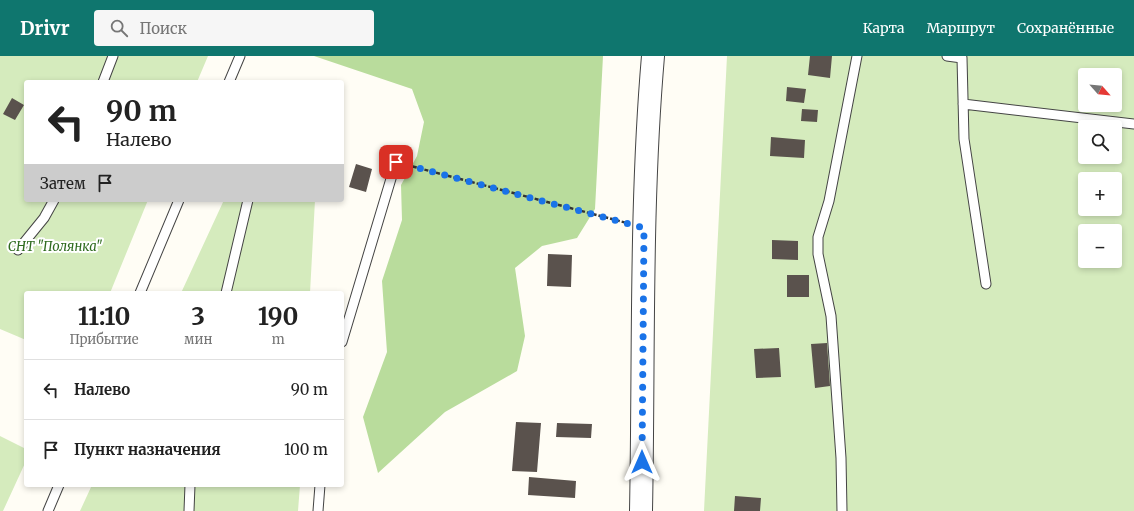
<!DOCTYPE html>
<html lang="ru">
<meta charset="utf-8">
<style>
:root{--surface:#fff;--page:#f6f6f6;--text:#222;--muted:#767676;--line:#e0e0e0;--accent:#0f766e}
body{margin:0;font-family:Merriweather,serif;background:var(--page);color:var(--text);height:100vh;display:flex;flex-direction:column;font-size:15px;white-space:nowrap}
*{box-sizing:border-box;margin:0}
p{font-size:13px;color:var(--muted)}
.icon{flex:none;width:22px;height:22px;fill:none;stroke:currentColor;stroke-width:2;stroke-linecap:round;stroke-linejoin:round}
.map{position:relative;flex:1;overflow:hidden}
.panel{position:absolute;left:24px;top:235px;width:320px;height:196px;display:flex;flex-direction:column;background:var(--surface);border-radius:4px;box-shadow:0 2px 6px #0003}
.panel>*{flex:none}
.guide{position:absolute;left:24px;top:24px;width:320px;height:122px;border-radius:4px;box-shadow:0 2px 6px #0003;background:#fff;color:var(--text);overflow:hidden}
.needle{width:26px;rotate:117deg}
.controls{position:absolute;left:1078px;top:12px;display:grid;gap:8px}
.controls a{display:grid;place-items:center;width:44px;height:44px;border-radius:4px;background:var(--surface);box-shadow:0 2px 6px #0003;font-size:20px}
.pin{position:absolute;display:grid;place-items:center;width:34px;height:34px;color:#fff;margin:-17px;border-radius:8px;box-shadow:0 2px 6px #0006}
.me{position:absolute;width:44px;margin:-22px;rotate:0deg;stroke-linejoin:round;filter:drop-shadow(0 0 3px #0008)}
.turn{display:flex;align-items:center;gap:14px;height:84px;padding:0 16px;font-size:18px}
.turn .icon{width:52px;height:52px;stroke-width:2.5}
.turn b{display:block;font-size:28px;line-height:34px}
.then{display:flex;align-items:center;height:38px;padding:0 16px;background:#0003;gap:8px;font-size:15px}
.eta{display:flex;justify-content:space-evenly;align-items:center;height:68px;text-align:center}
.eta b{font-size:24px;font-weight:700;line-height:28px}
ul{padding:0;list-style:none}
li{display:flex;align-items:center;gap:12px;height:60px;padding:0 16px;border-top:1px solid var(--line)}
li div{flex:1}
li b{display:block;font-size:15px}
li em{font-style:normal}
header{display:flex;align-items:center;gap:24px;box-sizing:border-box;height:56px;padding:0 20px;background:var(--accent);color:#fff}
header strong{font-size:19px}
nav{display:flex;gap:22px;margin-inline-start:auto;font-size:14px}
.search{width:280px;height:36px;background:var(--page);display:flex;align-items:center;gap:10px;box-sizing:border-box;padding:0 14px;border-radius:4px;color:var(--muted);font-size:15px}
.map>svg:first-child{display:block}
.green{fill:#d5ebbd;fill-rule:evenodd}
.forest{fill:#b9dc9c}
.building{fill:#5a524d}
.lines{fill:none;stroke-linecap:round;stroke-linejoin:round}
.service-casing{stroke:#444;stroke-width:11}
.tertiary-casing{stroke:#444;stroke-width:24}
.path{stroke:#333;stroke-width:2.5;stroke-dasharray:4 2;stroke-linecap:butt}
.service{stroke:#fff;stroke-width:9}
.tertiary{stroke:#fff;stroke-width:22}
.route{stroke:#1a73e8;stroke-width:7;stroke-dasharray:0 12.6}
.labels{text-anchor:middle;stroke-width:4;stroke-linejoin:round;paint-order:stroke}
.park-label{font-size:13px;font-style:italic;fill:#2f6b1f;stroke:#fff}
</style>
<header>
<strong>Drivr</strong>
<div class="search"><svg class="icon" aria-label="search" viewBox="0 0 24 24"><circle cx="10" cy="10" r="6"/><path d="M15 15l6 6"/></svg>Поиск</div>
<nav><a>Карта</a><a>Маршрут</a><a>Сохранённые</a></nav>
</header>
<div class="map">
<svg width="1134" height="455" viewBox="0 0 1134 455">
<rect width="100%" height="100%" fill="#fffdf5"/>
<!-- green -->
<path class="green" d="M0 0H208L197 26H26V144H148L110 237H26V284L0 273Z
M727 0H1134V455H704ZM1085 19H1115V49H1085ZM1085 71H1115V101H1085ZM1085 123H1115V153H1085ZM1085 175H1115V205H1085Z
M224 144H315L310 237H181Z
M0 380 26 393V405L3 455H0Z
M92 429H300L298 455H80Z"/>
<!-- forest -->
<path class="forest" d="M314 0H603L595 153 577 182 542 190 515 212 525 280 517 315 445 356 378 417 363 361 387 296 382 225 402 164 401 129 417 100 424 66 412 33Z"/>
<!-- building -->
<path class="building" d="M810 0H832L830 22 808 19Z
M787 31 806 33 804 47 786 45Z
M12 42 24 49 15 64 3 58Z
M802 53 818 54 817 66 801 65Z
M771 81 805 84 804 102 770 100Z
M356 108 372 113 366 136 349 131Z
M772 184 798 185V204L772 203Z
M548 198 572 199 571 231 547 230Z
M787 219H809V241H787Z
M827 287 830 330 815 332 811 288Z
M779 292 781 321 756 322 754 293Z
M516 366 541 367 537 416 512 415Z
M557 367 592 368 591 382 556 381Z
M529 421 576 425 575 442 528 439Z
M735 440 761 442 760 455H734Z"/>
<g class="lines">
<!-- service casing -->
<g class="service-casing">
<path id="service" d="M947 0 962 2 964 83 986 228
M103 26 113 0
M229 26 240 0
M963 48 1134 68
M18 194 44 162 54 144
M140 237 179 144
M226 237 248 144
M342 286 396 106
M48 455 59 429
M189 455 190 429
M318 455 320 429
M842 455 841 402 831 260 818 198V181L829 145 857 0"/>
</g>
<!-- tertiary casing -->
<g class="tertiary-casing">
<path id="tertiary" d="M641 455C644 303 640 151 653 0"/>
</g>
<!-- path -->
<path class="path" d="M407 109 627 167"/>
<!-- service -->
<use href="#service" class="service"/>
<!-- tertiary -->
<use href="#tertiary" class="tertiary"/>
</g>
<g class="lines">
<!-- route -->
<path class="route" d="M396 106 644 172 642 406"/>
</g>
<g class="labels">
<!-- park labels -->
<g class="park-label">
<text x="55" y="195">СНТ "Полянка"</text>
</g>
</g>
</svg>
<div class="controls">
<a><svg class="needle" viewBox="-14 -14 28 28"><path d="M0-13l5 13h-10z" fill="#e53935"/><path d="M0 13l5-13h-10z" fill="#767676"/></svg></a>
<a><svg class="icon" aria-label="search" viewBox="0 0 24 24"><circle cx="10" cy="10" r="6"/><path d="M15 15l6 6"/></svg></a>
<a>+</a>
<a>−</a>
</div>
<div class="pin" style="left:396px;top:106px;background:#d93025"><svg class="icon" aria-label="arrive" viewBox="0 0 24 24"><path d="M6 21V4h12l-3 4 3 4H6"/></svg></div>
<svg class="me" style="left:642px;top:406px" viewBox="-20 -20 40 40"><path d="M0-17L14 15 0 8-14 15z" fill="#1a73e8" stroke="#fff" stroke-width="4"/></svg>
<div class="guide">
<div class="turn"><svg class="icon" aria-label="left" viewBox="0 0 24 24"><path d="M17 20v-9H6M10 6l-5 5 5 5"/></svg><div><b>90 m</b>Налево</div></div>
<div class="then">Затем<svg class="icon" aria-label="arrive" viewBox="0 0 24 24"><path d="M6 21V4h12l-3 4 3 4H6"/></svg></div>
</div>
<section class="panel">
<div class="eta">
<div><b>11:10</b><p>Прибытие</p></div>
<div><b>3</b><p>мин</p></div>
<div><b>190</b><p>m</p></div>
</div>
<ul>
<li><svg class="icon" aria-label="left" viewBox="0 0 24 24"><path d="M17 20v-9H6M10 6l-5 5 5 5"/></svg><div><b>Налево</b></div><em>90 m</em></li>
<li><svg class="icon" aria-label="arrive" viewBox="0 0 24 24"><path d="M6 21V4h12l-3 4 3 4H6"/></svg><div><b>Пункт назначения</b></div><em>100 m</em></li>
</ul>
</section>
</div>
